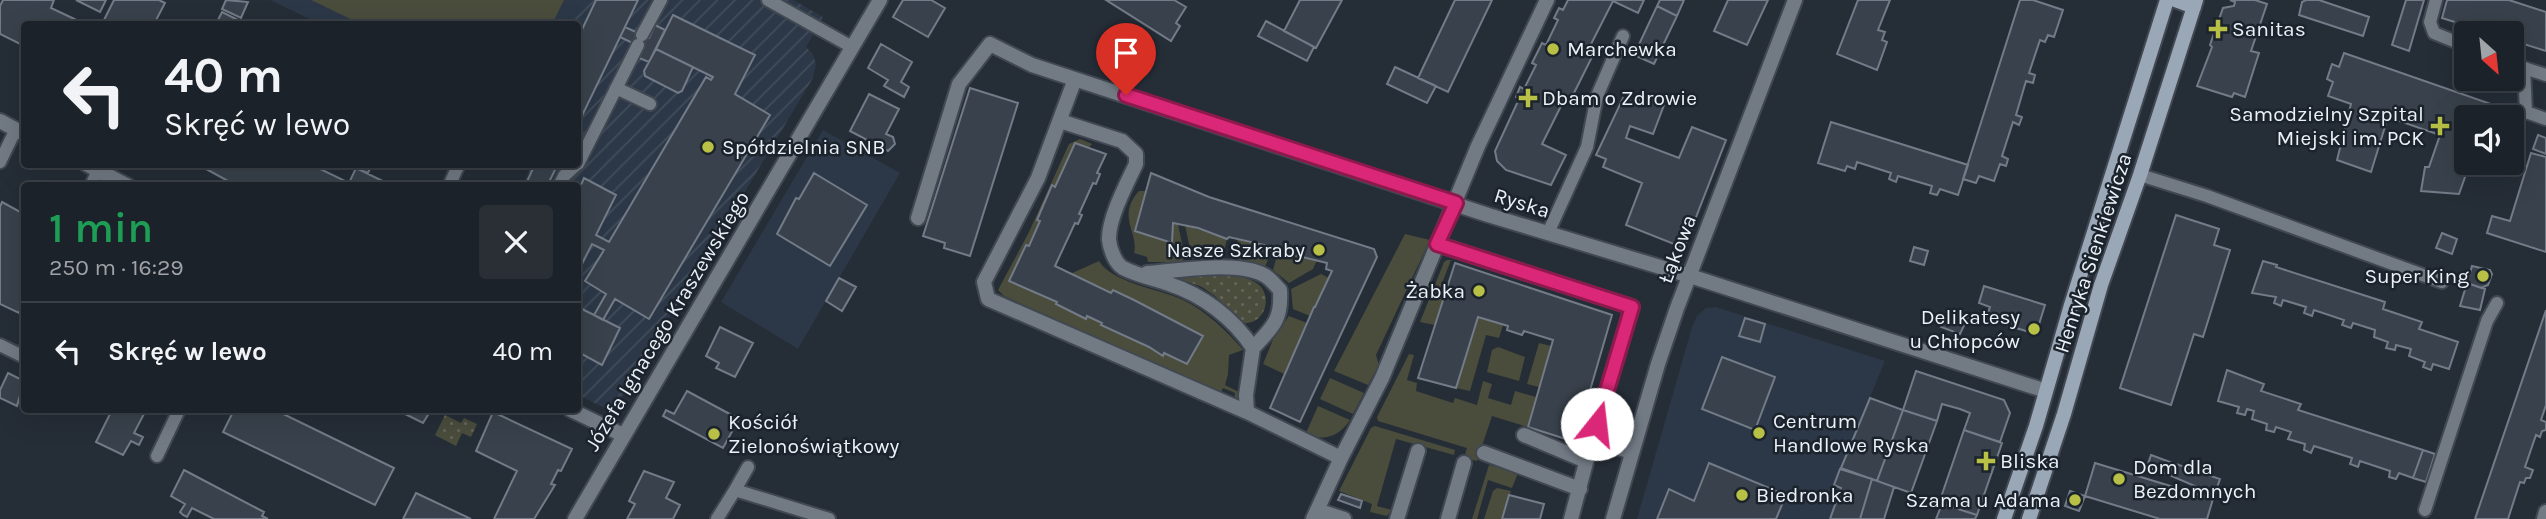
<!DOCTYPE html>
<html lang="pl">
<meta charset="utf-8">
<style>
:root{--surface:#1c2229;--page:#292f35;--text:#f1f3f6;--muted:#a0a4a8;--line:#3a3f46}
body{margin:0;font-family:Karla,sans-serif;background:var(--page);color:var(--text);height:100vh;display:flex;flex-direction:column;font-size:26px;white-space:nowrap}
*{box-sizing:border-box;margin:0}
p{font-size:23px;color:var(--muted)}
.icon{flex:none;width:38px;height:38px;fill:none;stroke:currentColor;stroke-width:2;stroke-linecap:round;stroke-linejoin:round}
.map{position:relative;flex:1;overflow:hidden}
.sheet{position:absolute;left:21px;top:182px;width:560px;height:231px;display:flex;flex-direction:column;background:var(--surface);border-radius:7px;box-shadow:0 7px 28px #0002,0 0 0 2px var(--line)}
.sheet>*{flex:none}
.guide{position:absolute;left:21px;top:21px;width:560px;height:147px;border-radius:7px;box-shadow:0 7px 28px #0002,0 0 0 2px var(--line);background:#1c2229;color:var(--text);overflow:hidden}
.needle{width:46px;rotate:153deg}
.buttons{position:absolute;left:2454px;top:21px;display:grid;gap:14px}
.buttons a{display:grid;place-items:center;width:70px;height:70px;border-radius:7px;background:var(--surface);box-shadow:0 7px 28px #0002,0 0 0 2px var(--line);font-size:35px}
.pin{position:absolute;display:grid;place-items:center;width:60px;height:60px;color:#fff;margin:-72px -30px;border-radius:50% 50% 50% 0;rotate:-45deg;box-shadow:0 0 7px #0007}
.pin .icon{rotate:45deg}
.me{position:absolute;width:77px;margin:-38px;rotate:16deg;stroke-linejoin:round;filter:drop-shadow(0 0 5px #0008)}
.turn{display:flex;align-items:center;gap:24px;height:147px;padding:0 28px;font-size:32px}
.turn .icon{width:91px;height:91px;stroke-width:2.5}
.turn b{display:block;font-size:49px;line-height:60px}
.round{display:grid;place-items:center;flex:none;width:74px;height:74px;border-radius:7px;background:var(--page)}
.summary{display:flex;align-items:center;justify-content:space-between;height:119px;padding:0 28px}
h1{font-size:42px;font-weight:600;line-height:52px;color:#1e9e55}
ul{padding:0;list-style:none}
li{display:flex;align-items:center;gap:21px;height:98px;padding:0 28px;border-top:2px solid var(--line)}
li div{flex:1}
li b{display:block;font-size:26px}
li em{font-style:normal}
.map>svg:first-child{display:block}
.built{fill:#2c3847}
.industrial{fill:url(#industrial-furrows)}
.grass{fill:#4a4c3c}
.park{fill:url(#park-dots)}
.building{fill:#39424c;stroke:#727b87;stroke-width:2}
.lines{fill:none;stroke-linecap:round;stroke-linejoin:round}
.lane-casing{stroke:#414852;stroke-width:16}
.street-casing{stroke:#414852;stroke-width:18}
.secondary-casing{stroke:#414852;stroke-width:18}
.lane{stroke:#727a84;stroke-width:12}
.street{stroke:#727a84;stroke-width:14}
.secondary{stroke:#99a7b7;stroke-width:14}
.route-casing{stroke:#8e194d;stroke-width:18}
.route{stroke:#db2777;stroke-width:12}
.poi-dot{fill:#b9c046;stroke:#1b232d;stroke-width:2.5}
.labels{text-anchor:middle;stroke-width:5;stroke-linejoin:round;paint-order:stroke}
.poi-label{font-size:21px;fill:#ebf1f7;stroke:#1b232d;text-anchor:start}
.street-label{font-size:21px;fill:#ebf1f7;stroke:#1b232d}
</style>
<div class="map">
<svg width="2546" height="519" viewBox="0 0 2546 519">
<defs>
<pattern id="industrial-furrows" width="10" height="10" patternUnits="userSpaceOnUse" patternTransform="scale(1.75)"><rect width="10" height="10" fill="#2c3847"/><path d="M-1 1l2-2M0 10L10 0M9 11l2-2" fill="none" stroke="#404c59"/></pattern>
<pattern id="park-dots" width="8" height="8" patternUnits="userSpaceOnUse" patternTransform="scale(1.75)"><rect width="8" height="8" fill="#4a4c3c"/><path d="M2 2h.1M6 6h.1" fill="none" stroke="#646659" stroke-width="1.8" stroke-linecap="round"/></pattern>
</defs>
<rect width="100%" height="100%" fill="#252d37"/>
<!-- built -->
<path class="built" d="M270 0H578L566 24H320Z
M823 130 900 173 798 349 721 302Z
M1716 307 1885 361 1841 467 1873 479 1861 519H1637L1692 327 1697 316 1706 308Z"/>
<!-- industrial -->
<path class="industrial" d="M578 0H793L823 17 806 47 813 54 816 64 813 78 613 412 578 395V186H522L532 165 578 164V24H566Z"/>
<!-- grass -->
<path class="grass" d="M311 0H564L552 24H361Z
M1080 139 1092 144 1055 187 1052 186 1037 220 1040 221 1029 246 1025 245 1009 281 1057 302 1086 318 1087 316 1102 323 1101 326 1149 347 1162 355 1164 353 1187 364 1202 335 1155 311 1070 274 1099 261C1112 283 1160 289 1183 300 1206 311 1227 331 1243 350L1229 355 1228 374 1225 385 1239 392 1238 403 1234 400 1235 393 1223 388 1220 394 1004 296 998 290 1029 232 1069 144Z
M1139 191H1146L1135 231 1171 243 1173 223 1178 224 1185 258 1181 262H1148L1147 257 1134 253C1139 232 1116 217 1139 191Z
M1185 225 1227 239 1222 259H1192Z
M1405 234 1430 240 1376 355 1379 365 1368 385 1334 371Z
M1238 239 1273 247 1265 267 1231 259Z
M1278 251 1296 256 1298 254 1317 260 1313 269 1289 283 1273 270Z
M1447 260H1451L1439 291 1445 293 1435 325 1420 322 1444 262Z
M1321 274 1329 278 1310 316 1293 309 1291 289Z
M1289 316 1307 323 1284 374 1263 364 1274 337Z
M1478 317 1503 325 1499 338 1486 335 1470 391 1456 388Z
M1539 343 1551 346 1539 387 1527 384Z
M1498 347 1525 357 1519 381 1487 372 1492 350Z
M1409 354 1414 355 1407 380 1417 383 1416 391 1453 403 1455 398 1477 405 1483 381 1492 384 1488 398 1511 405 1515 391 1536 397 1528 427 1492 416 1477 461 1464 458 1467 448 1378 421 1377 417Z
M1330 378 1364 393 1353 414 1320 399Z
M1318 406 1350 420C1339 437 1323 442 1306 433Z
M1375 426 1455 450 1454 455 1396 439 1377 506 1392 510 1387 516 1370 512 1372 504 1339 491 1371 428Z
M1489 465 1518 473 1512 488 1488 480 1477 519H1472Z
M1497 488 1511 491 1502 519H1484L1493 491Z"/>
<!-- park -->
<path class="park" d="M1213 275C1225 276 1242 275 1253 281 1275 291 1267 326 1242 323L1215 296 1202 287 1180 279 1183 276Z
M445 415 461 423 464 418 477 424 471 437 462 433 456 446 435 435Z"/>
<!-- building -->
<path class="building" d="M3 0H54L51 8 85 24H24V46L0 34V6Z
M76 0H106L100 12Z
M114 0H159L165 3 154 24H102Z
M226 0 248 2 241 18 222 9Z
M596 0H638L578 124V38Z
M903 0H931L945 8 928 37 893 17Z
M1106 0H1174L1186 7 1176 23 1180 26 1171 41Z
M1300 0H1342L1316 48 1284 31Z
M1455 0H1492L1448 92 1418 78Z
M1568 0H1644L1638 13 1613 1 1589 48 1595 51 1571 99 1566 96 1542 144 1566 155 1551 185 1506 170 1497 161 1495 151 1519 99 1516 97 1520 87 1524 89 1536 65 1532 63 1542 43 1546 45 1558 20 1554 18 1559 8 1563 10Z
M1660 0H1684L1677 16 1657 6Z
M1728 0H1768L1747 45 1714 31Z
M1858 0H1890L1878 30 1885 32 1882 40 1887 42 1877 70 1837 54Z
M2020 0H2033L2063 10 2054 37 2048 35 2045 42 2040 40 2029 73 2035 75 2033 83 2026 81 2016 115 2022 117 2019 125 2013 122 2002 156 2008 159 2006 166 2000 164 1994 181 1979 176 1976 183 1963 179Z
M2230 0H2255L2267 4 2251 51 2259 53 2245 97 2234 93 2232 97 2197 86 2212 47 2210 45 2223 8 2234 6 2235 2Z
M2306 0H2319L2369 17 2363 36 2299 15 2302 2Z
M2406 0H2424L2409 51 2392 45Z
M2447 0H2509L2546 12V51L2511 40V33H2490L2442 18Z
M1657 6 1677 16 1654 64 1634 55Z
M222 12 238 20 236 24H216Z
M673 15 755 55 735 94 770 115 649 319 615 299 603 320 594 315 606 294 585 281 604 250 592 244 578 272V192L584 178 616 195 596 235 609 242 706 77 711 80 713 77 656 49Z
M1266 21 1314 47 1307 61 1258 36Z
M655 25 665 30 649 62 639 58 643 48 620 37 625 27 649 38Z
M881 44 912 62 901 82 909 87 904 97 884 86 888 80 868 68Z
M656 49 693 67 682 91 678 93 645 76 644 71Z
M2344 53 2491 104 2486 117H2466V163H2470L2459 194 2421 191 2425 167H2429L2440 135 2388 117 2371 172 2337 160 2351 104 2328 96 2333 82 2327 79 2332 64 2339 67Z
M1395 67 1436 86 1427 103 1387 84Z
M970 88 1018 103 970 256 944 248 945 243 923 236Z
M869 94 899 109 886 134 893 137 895 144 888 151 850 131Z
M1641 96 1664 105 1653 134 1630 126 1626 138 1679 158 1692 127 1726 140 1684 248 1626 225 1642 183 1603 167 1606 159 1596 155 1623 98 1637 105Z
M1831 122 1968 165 1958 195 1940 189 1937 195 1930 193 1932 186 1898 176 1896 182 1889 179 1891 173 1857 162 1855 169 1847 166 1845 171 1818 163Z
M2538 135 2546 138V154L2533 149Z
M1075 143 1106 154 1097 173 1100 174 1096 184 1093 183 1079 214 1082 215 1078 224 1075 223 1055 266 1111 293 1113 290 1134 300 1203 336 1187 364 1164 353 1163 356 1149 347 1101 325 1102 323 1087 316 1086 319 1056 304 1057 302 1009 281 1026 245 1029 246 1040 221 1037 220 1052 185 1055 187Z
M2531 153 2546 157V252L2487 233 2492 216 2510 221Z
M197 164H310L349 183 356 168 393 186H237Z
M344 164H372L368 173Z
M535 164H558L547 186H525Z
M814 173 867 205 830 266 777 234 796 198 799 199Z
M1151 173 1209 197 1374 249 1377 257 1300 422 1270 408 1314 307H1315L1332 271 1326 269 1327 263 1278 251V248L1229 237 1227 239 1198 228 1173 223 1172 243 1135 231Z
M2 202 24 214V302L19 313 0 304V207Z
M2176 215 2219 229 2214 245 2230 250 2203 337 2194 334 2171 405 2120 388Z
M2442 233 2457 239 2452 254 2436 248Z
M1914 247 1928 251 1924 265 1910 261Z
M2263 261 2277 265 2276 267 2385 302 2383 309 2422 322 2419 329 2458 342 2449 369 2433 364 2431 370 2423 367 2425 362 2409 356 2411 349 2396 345 2395 350 2386 348 2388 342 2374 337 2375 330 2353 323 2351 328 2342 325 2344 320 2314 310 2312 316 2304 313 2306 307 2283 300 2281 306 2274 303 2276 297 2252 293Z
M1455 263 1612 315 1575 442 1528 427 1553 340 1524 331 1522 335 1507 330 1508 326 1478 317 1456 388 1418 378Z
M2472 266 2490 270 2492 274 2488 285 2481 288 2467 283Z
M839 278 856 287 842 311 826 301Z
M2467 283 2485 289 2480 310 2460 306Z
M1984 286 2045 305 2036 334 1986 319 1990 307 1979 303Z
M578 307 620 328 602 365 578 352Z
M2546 310V405L2541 420 2546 422V430L2542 431 2540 437 2536 435 2525 467 2533 470 2530 478H2526L2524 483 2520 482 2508 519H2475Z
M1952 312 1968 317 1960 334 1941 327 1944 318 1950 320Z
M1745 318 1765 324 1760 342 1739 336Z
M720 327 753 343 735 377 716 368 719 363 706 356Z
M1722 357 1775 377 1755 430 1702 409Z
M2227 370 2264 384 2261 391 2301 404 2298 410 2423 450 2413 478 2399 473 2396 479 2389 477 2390 471 2360 461 2358 467 2350 464 2352 458 2314 446 2311 453 2304 450 2305 444 2288 439 2291 432 2276 427 2274 432 2266 430 2267 424 2252 419 2254 411 2247 409 2245 415 2237 413 2239 407 2218 401Z
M1916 371 2004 400 2010 413 2000 442 1964 430 1970 413 1960 409 1942 404 1937 421 1903 410Z
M8 373 24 381 17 406 0 398V390Z
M687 391 739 419 723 448 663 416 666 410 674 414Z
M1870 398 1903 410 1877 481 1841 468Z
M112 410H146L134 433 143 437 139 445 131 441 123 455 96 442Z
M234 410H278L277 411 394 468 375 505 223 432Z
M397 410H431L423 423Z
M1903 410 1937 421 1911 493 1877 481Z
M493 412 572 449 561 471 558 470 551 484 555 485 534 519H494L517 471 476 451Z
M1964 430 2002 443 1977 515 1939 503Z
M2423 450 2435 454 2426 482 2413 478Z
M2151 455 2173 463 2169 475 2147 467Z
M1709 463 1786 495 1776 519H1657L1669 489 1694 501Z
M2095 463 2213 499 2207 519H2160L2085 496Z
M2173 463 2220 479 2213 499 2200 495 2202 489 2169 475Z
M1840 469 1872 479 1860 519H1830L1841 488 1834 485Z
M184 470 264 512 262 516 268 519H214L192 508 187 517 183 515 180 512 185 504 171 496Z
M644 471 674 482 666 498 680 505 673 519H627L635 504 629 501Z
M1872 479 1894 487 1884 519H1860Z
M2070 491 2085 496 2079 511 2065 506Z
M416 493 471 519H403Z
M1341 494 1362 501 1360 508 1338 500Z
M1509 495 1544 504 1540 519H1502Z
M1942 504 1977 515 1975 519H1936Z"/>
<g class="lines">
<!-- lane casing -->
<g class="lane-casing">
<path id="lane" d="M768 0 852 47
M2436 0 2430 22 2434 33 2466 46
M642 35 661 0
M2511 63 2524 68 2526 112 2546 119
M2524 68 2546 75
M616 88 650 104
M0 162 16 129
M578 164 638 45
M2140 175 2207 196 2442 282
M91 186 98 170
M449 186 459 164
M559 186 564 176 577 164
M1548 233 1587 147 1597 96 1623 36
M0 345 22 356 24 350
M157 456 179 410
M735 490 748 467
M2425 510 2487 321 2497 303
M717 519 735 490 829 519"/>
</g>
<!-- street casing -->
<g class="street-casing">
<path id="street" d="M1075 79 1038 178 984 282 988 299 1247 412 1341 458 1382 378 1478 146 1547 0
M0 121 24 134
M1060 121 1122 141 1136 154V164C1127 183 1108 219 1109 240 1110 249 1115 263 1123 268 1136 275 1155 279 1169 284 1203 295 1233 318 1253 348L1246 395 1247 412
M86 164 128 186
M918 218 959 84 990 44 1032 65 1488 215 1690 276 2046 391
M1437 244 1632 307 1592 440 1632 452
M1147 273C1179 271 1236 260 1264 275 1270 278 1275 285 1280 290 1282 320 1273 327 1253 348
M1587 401 1602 407
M571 410 623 435
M1524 435 1586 461
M1484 453 1580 489
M1317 510 1344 519
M575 519 880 0
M1313 519 1341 458
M1397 519 1418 451
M1448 519 1464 463
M1571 519 1592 440
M1613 519 1658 364 1677 308 1795 0
M2544 519 2546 512"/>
</g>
<!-- secondary casing -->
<g class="secondary-casing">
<path id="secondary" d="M2175 0 2194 7
M2004 519 2036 426 2071 305 2167 0
M2029 519 2064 414 2101 285 2140 175 2196 0"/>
</g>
<!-- lane -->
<use href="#lane" class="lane"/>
<!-- street -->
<use href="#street" class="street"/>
<!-- secondary -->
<use href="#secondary" class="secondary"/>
</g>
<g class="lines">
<!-- route casing -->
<g class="route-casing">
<path id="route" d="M1126 95 1456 203 1437 244 1632 307 1597 424"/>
</g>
<!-- route -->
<use href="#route" class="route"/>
</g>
<!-- markers -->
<g class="poi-dot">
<path d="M2214.5 18.5h7v7h7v7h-7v7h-7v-7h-7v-7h7z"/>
<circle cx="1553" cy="49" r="7"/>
<path d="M1524.5 87.5h7v7h7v7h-7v7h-7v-7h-7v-7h7z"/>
<path d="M2436.5 115.5h7v7h7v7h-7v7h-7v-7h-7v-7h7z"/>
<circle cx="708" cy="147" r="7"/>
<circle cx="1319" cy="250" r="7"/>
<circle cx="2483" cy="276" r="7"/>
<circle cx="1479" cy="291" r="7"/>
<circle cx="2034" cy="329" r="7"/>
<circle cx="1759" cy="433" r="7"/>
<circle cx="714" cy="434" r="7"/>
<path d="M1982.5 450.5h7v7h7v7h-7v7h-7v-7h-7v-7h7z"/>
<circle cx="2119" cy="479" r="7"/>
<circle cx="1742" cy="495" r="7"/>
<circle cx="2075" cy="500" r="7"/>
</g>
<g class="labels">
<!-- poi labels -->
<g class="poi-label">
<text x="2232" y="36">Sanitas</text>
<text x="1567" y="56">Marchewka</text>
<text x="1542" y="105">Dbam o Zdrowie</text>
<text x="2424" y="121" text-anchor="end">Samodzielny Szpital<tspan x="2424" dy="24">Miejski im. PCK</tspan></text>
<text x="722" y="154">Spółdzielnia SNB</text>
<text x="1305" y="257" text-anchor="end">Nasze Szkraby</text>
<text x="2469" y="283" text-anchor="end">Super King</text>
<text x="1465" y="298" text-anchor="end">Żabka</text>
<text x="2020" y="324" text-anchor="end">Delikatesy<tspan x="2020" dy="24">u Chłopców</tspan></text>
<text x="1773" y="428">Centrum<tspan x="1773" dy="24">Handlowe Ryska</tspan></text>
<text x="728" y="429">Kościół<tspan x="728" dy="24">Zielonoświątkowy</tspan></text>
<text x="2000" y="468">Bliska</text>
<text x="2133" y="474">Dom dla<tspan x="2133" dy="24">Bezdomnych</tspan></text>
<text x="1756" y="502">Biedronka</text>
<text x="2061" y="507" text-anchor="end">Szama u Adama</text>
</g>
<!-- street labels -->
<g class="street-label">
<text transform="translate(1522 203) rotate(17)" y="7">Ryska</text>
<text transform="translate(1677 249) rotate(-69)" y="7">Łąkowa</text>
<text transform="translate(2093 253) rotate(-72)" y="7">Henryka Sienkiewicza</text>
<text transform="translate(667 321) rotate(-59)" y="7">Józefa Ignacego Kraszewskiego</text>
</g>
</g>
</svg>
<div class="buttons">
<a><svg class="needle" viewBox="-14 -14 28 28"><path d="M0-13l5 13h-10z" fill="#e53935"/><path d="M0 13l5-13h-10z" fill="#a0a4a8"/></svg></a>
<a><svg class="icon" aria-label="sound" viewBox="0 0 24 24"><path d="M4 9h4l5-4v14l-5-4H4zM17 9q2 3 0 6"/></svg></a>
</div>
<div class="pin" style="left:1126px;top:95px;background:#d93025"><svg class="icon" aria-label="arrive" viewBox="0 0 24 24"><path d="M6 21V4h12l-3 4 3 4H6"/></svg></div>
<svg class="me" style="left:1597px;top:424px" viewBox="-20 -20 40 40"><circle r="19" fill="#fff"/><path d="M0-13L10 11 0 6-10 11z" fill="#db2777"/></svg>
<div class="guide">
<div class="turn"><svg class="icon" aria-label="left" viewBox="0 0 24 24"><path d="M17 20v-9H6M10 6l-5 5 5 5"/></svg><div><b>40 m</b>Skręć w lewo</div></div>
</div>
<section class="sheet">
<div class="summary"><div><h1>1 min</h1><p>250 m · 16:29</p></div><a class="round"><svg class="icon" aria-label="close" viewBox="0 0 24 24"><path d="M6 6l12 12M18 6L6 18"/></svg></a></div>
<ul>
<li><svg class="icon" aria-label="left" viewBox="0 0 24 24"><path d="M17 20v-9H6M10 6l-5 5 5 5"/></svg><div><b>Skręć w lewo</b></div><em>40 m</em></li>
</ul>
</section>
</div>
